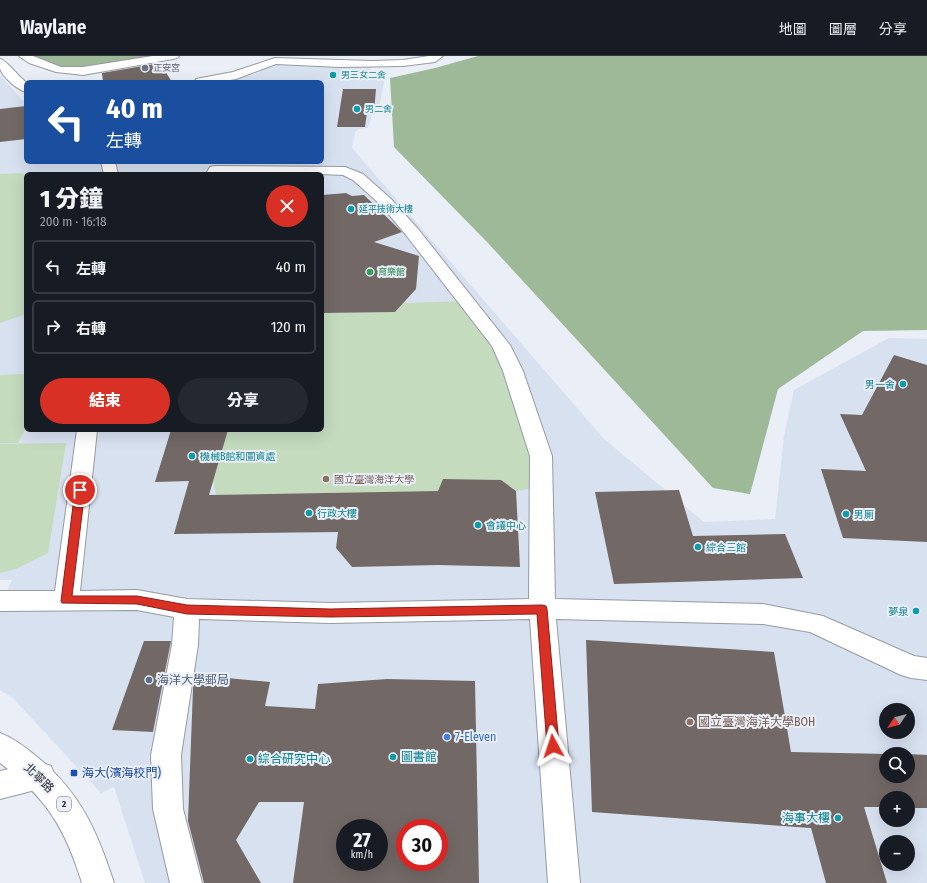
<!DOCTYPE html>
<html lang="zh-TW">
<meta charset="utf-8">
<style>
:root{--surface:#171b24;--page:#242831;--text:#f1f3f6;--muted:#9ea1a6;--line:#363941;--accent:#d93025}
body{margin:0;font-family:"Fira Sans Condensed","Noto Sans TC",sans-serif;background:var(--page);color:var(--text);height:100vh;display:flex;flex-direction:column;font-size:15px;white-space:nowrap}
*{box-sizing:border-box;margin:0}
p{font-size:13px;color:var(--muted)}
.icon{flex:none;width:22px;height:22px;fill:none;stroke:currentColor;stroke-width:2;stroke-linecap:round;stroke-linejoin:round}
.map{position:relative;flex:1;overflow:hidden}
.side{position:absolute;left:24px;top:116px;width:300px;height:260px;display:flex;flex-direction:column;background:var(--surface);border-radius:6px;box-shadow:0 4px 16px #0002}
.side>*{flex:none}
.hud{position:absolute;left:24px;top:24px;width:300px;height:84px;border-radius:6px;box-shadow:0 4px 16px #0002;background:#1a4fa0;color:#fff;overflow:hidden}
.needle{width:26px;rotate:235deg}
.fabs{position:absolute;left:879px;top:647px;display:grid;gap:8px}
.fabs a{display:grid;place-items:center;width:36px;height:36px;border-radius:50%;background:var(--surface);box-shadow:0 4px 16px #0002;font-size:20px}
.speed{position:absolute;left:336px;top:763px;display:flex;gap:8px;font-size:20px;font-weight:700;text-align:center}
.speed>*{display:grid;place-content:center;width:52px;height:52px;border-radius:50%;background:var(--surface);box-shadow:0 4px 16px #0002;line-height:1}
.speed small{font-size:10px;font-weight:400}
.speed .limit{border:6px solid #d22;background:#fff;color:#111}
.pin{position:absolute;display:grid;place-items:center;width:34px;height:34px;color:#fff;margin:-17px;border:2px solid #fff;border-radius:50%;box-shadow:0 1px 4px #0007}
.me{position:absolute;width:44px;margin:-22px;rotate:355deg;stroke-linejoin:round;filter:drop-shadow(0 0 3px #0008)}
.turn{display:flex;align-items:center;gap:14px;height:84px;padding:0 16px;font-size:18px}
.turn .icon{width:52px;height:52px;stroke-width:2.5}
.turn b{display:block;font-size:28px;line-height:34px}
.round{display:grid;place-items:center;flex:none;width:42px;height:42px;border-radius:21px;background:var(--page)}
.head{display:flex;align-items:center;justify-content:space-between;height:68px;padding:0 16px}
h1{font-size:24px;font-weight:800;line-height:30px}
.button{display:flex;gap:8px;margin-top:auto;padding:8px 16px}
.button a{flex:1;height:46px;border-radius:24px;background:var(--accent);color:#fff;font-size:16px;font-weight:800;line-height:46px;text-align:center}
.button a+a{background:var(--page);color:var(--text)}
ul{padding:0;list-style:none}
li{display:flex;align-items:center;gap:12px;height:54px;margin:0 8px 6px;padding:0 8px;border:2px solid var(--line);border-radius:6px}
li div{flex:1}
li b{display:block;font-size:15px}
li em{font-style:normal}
header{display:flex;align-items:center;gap:24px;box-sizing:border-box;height:56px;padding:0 20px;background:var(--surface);border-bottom:1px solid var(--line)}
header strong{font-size:19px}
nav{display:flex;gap:22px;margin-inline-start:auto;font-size:14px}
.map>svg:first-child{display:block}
.built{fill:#d8e1f0;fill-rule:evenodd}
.green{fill:#c4dbbe}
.forest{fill:#9eb997}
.building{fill:#726865;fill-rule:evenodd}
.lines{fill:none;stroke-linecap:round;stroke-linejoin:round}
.minor-casing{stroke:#969aa3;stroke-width:2}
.major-casing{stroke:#969aa3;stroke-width:2}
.minor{fill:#fff;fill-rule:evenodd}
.major{fill:#fff;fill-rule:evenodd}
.route{fill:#d93025;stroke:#8d1f18}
.worship-dot{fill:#6b7280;stroke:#e9eef7;stroke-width:1.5}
.culture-dot{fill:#0f9aa8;stroke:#e9eef7;stroke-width:1.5}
.leisure-dot{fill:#2e9e5b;stroke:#e9eef7;stroke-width:1.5}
.education-dot{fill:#8d6e63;stroke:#e9eef7;stroke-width:1.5}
.service-dot{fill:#5c6f8a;stroke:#e9eef7;stroke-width:1.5}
.shop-dot{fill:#3f7fe0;stroke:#e9eef7;stroke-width:1.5}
.transit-dot{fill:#1a4fb4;stroke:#e9eef7;stroke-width:1.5}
.labels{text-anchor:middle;stroke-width:4;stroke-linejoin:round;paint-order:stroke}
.far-worship-label{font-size:9px;fill:#5b616d;stroke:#e9eef7;text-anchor:start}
.far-culture-label{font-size:9px;fill:#0d838f;stroke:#e9eef7;text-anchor:start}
.far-leisure-label{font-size:9px;fill:#27864d;stroke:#e9eef7;text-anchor:start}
.shield{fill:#e9eef7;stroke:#606368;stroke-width:1}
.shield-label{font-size:9px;font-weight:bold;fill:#26282b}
.culture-label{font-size:10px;fill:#0d838f;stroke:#e9eef7;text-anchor:start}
.education-label{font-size:10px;fill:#785e54;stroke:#e9eef7;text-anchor:start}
.near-service-label{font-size:12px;fill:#4e5e75;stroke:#e9eef7;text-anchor:start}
.near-education-label{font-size:12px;fill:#785e54;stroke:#e9eef7;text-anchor:start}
.near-shop-label{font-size:12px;fill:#366cbe;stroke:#e9eef7;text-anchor:start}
.near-culture-label{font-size:12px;fill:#0d838f;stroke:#e9eef7;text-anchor:start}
.near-transit-label{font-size:12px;fill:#164399;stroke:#e9eef7;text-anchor:start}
.near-street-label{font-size:12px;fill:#26282b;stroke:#e9eef7}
</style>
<header>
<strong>Waylane</strong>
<nav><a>地圖</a><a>圖層</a><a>分享</a></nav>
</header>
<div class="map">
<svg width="927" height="827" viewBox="0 0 927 827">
<rect width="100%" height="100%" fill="#e9eef7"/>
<!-- built -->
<path class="built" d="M278 6 372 10 369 20H385L378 57 372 58 368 72 359 73 355 76 352 92 604 383 704 466 775 463 784 380 794 334 889 282 927 283V827H145L114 731 101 737 13 642 0 634V551L12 524H0V19L22 44 26 45V106H322V26H207L255 18ZM26 118H322V374H26ZM886 654H908V676H886ZM886 698H908V720H886ZM886 742H908V764H886ZM345 772H379V806H345ZM405 772H439V806H405ZM886 786H908V808H886Z"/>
<!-- green -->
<path class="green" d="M20 117 26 118V258L0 267V118Z
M466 245 504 292 539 431 516 435 501 424 443 423 438 435 216 439 213 425 228 374H322V257L395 256 404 247Z
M26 318V372L18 387H0V319Z
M66 387 48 497 16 513 0 517V388Z"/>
<!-- forest -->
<path class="forest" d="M35 0H161C130 6 74 21 45 8 41 6 38 3 35 0Z
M478 0H927V274L863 275 778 333 750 438 713 432 488 187 394 91 390 22 435 12Z"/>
<!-- building -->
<path class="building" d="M160 7 172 26H103L102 17Z
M343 33H376L374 56H367L365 71H337Z
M26 50V83L0 86V53Z
M346 137 352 140 364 139 402 176 374 186 419 200 416 233 395 256 322 257V139Z
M894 299 927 309V486L843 482 821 413 866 415 840 358 862 359Z
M171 374H228L209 439 438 435 443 423 501 424 516 435 520 511 438 509 352 511 336 492 338 476 174 478 189 425 155 426Z
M679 434 693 480 785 478 803 522 614 528 595 436Z
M586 584 774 596 791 696 888 698H886V720H908V698L927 699V752H908V742H886V751H864L887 827H826L811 772 592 756Z
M144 585H171L153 676 112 674Z
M195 619 270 626 265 650 315 653 318 628 387 623 475 625 479 827H293L304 746H259L236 784 261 827H204L188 765 193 633ZM345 772H379V806H345ZM405 772H439V806H405Z"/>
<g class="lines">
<!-- minor casing -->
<g class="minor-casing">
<path id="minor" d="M19 0H33L61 11H83L153 0H179L177 2 173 3 83 19 56 16 29 7Z
M429 0H443L435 6 403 10 340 11 276 8 236 23 218 26H194L196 23 233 16 275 2 372 5 403 4Z
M0 3C6 4 19 21 26 26V36C18 34 2 21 0 12 0 9 0 6 0 3Z
M101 106H115L118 118H104Z
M215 110 345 111 363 118 391 143 418 173 510 289 523 315 552 400 555 543 763 548 823 560 914 600 927 602V624L911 622 901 619 810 576 763 568 556 563 580 827H548L530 563 330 567 199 563 198 589 181 699 183 753 202 827H170L153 753 151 699 172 589 174 561 137 554 0 555V535H55L77 374H97L80 535 137 534 187 543 330 547 529 543 530 400 503 315 492 290 406 179 381 149 353 124 343 119 322 118H206L210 111Z
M40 706 51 710 55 720 51 730 0 743V715Z"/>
</g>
<!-- major casing -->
<g class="major-casing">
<path id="major" d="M0 677C13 682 25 691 36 700 80 736 97 774 114 827H82C65 772 46 741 0 707Z"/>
</g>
<!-- minor -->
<use href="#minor" class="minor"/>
<!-- major -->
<use href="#major" class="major"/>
</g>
<!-- route -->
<path class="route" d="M80 431 85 434 72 540H137L187 549 330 553 542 549 546 550 547 553 559 690 557 694 553 696 549 694 547 690 537 558 330 561 187 558 137 548 62 547 61 545 75 434Z"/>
<!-- markers -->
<circle class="worship-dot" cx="145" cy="12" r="4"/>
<g class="culture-dot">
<circle cx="333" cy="19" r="4"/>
<circle cx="357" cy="53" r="4"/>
<circle cx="351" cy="153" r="4"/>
<circle cx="903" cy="328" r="4"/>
<circle cx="192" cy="400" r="4"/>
<circle cx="309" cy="457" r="4"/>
<circle cx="846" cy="458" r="4"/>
<circle cx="478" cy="469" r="4"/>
<circle cx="698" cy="491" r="4"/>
<circle cx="916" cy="555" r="4"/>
<circle cx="393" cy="701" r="4"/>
<circle cx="250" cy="703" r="4"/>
<circle cx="838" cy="762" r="4"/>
</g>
<circle class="leisure-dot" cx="370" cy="216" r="4"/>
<g class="education-dot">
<circle cx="326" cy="423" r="4"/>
<circle cx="690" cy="666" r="4"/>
</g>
<circle class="service-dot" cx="149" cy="624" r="4"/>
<circle class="shop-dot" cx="447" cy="681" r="4"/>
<rect class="transit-dot" x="70" y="713" width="8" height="8" rx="2"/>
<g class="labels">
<!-- far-worship labels -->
<g class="far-worship-label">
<text x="153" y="15">正安宮</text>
</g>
<!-- far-culture labels -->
<g class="far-culture-label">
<text x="341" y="22">男三女二舍</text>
<text x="365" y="56">男二舍</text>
<text x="359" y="156">延平技術大樓</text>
</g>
<!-- far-leisure labels -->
<g class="far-leisure-label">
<text x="378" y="219">育樂館</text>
</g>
<!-- shield labels -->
<rect class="shield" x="57" y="741" width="14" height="14" rx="3"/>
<g class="shield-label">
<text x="64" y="751">2</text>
</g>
<!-- culture labels -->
<g class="culture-label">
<text x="895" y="332" text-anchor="end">男一舍</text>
<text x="200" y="404">機械B館和圖資處</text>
<text x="317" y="461">行政大樓</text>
<text x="854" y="462">男厠</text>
<text x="486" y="473">會議中心</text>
<text x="706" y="495">綜合三館</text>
<text x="908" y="559" text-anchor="end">夢泉</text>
</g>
<!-- education labels -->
<g class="education-label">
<text x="334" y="427">國立臺灣海洋大學</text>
</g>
<!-- near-service labels -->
<g class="near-service-label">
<text x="157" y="628">海洋大學郵局</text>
</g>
<!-- near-education labels -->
<g class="near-education-label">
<text x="698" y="670">國立臺灣海洋大學BOH</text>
</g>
<!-- near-shop labels -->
<g class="near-shop-label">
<text x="455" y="685">7-Eleven</text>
</g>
<!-- near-culture labels -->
<g class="near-culture-label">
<text x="401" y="705">圖書館</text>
<text x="258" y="707">綜合研究中心</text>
<text x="830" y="766" text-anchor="end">海事大樓</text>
</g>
<!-- near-transit labels -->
<g class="near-transit-label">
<text x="82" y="721">海大(濱海校門)</text>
</g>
<!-- near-street labels -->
<g class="near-street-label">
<text transform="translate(39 722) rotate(44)" y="4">北寧路</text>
</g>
</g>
</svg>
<div class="fabs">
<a><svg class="needle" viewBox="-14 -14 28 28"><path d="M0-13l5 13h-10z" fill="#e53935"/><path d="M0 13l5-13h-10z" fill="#9ea1a6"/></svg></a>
<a><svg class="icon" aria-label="search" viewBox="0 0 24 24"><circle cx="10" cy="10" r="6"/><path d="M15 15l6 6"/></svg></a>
<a>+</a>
<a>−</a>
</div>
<div class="speed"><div>27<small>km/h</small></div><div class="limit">30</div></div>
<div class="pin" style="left:80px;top:434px;background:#d93025"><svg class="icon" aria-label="arrive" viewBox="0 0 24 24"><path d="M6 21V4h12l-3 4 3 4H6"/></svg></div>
<svg class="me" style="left:553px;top:690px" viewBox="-20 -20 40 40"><path d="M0-17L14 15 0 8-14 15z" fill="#d93025" stroke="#fff" stroke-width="4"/></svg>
<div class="hud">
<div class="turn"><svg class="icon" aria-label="left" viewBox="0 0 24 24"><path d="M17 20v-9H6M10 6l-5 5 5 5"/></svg><div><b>40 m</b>左轉</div></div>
</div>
<section class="side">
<div class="head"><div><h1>1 分鐘</h1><p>200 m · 16:18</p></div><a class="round" style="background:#d93025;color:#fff"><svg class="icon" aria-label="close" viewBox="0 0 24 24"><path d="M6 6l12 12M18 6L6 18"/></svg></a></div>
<ul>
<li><svg class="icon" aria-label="left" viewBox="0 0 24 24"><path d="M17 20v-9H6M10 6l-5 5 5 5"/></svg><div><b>左轉</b></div><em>40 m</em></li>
<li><svg class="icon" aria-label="right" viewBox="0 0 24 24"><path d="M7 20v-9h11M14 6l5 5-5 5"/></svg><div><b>右轉</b></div><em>120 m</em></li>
</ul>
<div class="button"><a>結束</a><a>分享</a></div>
</section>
</div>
